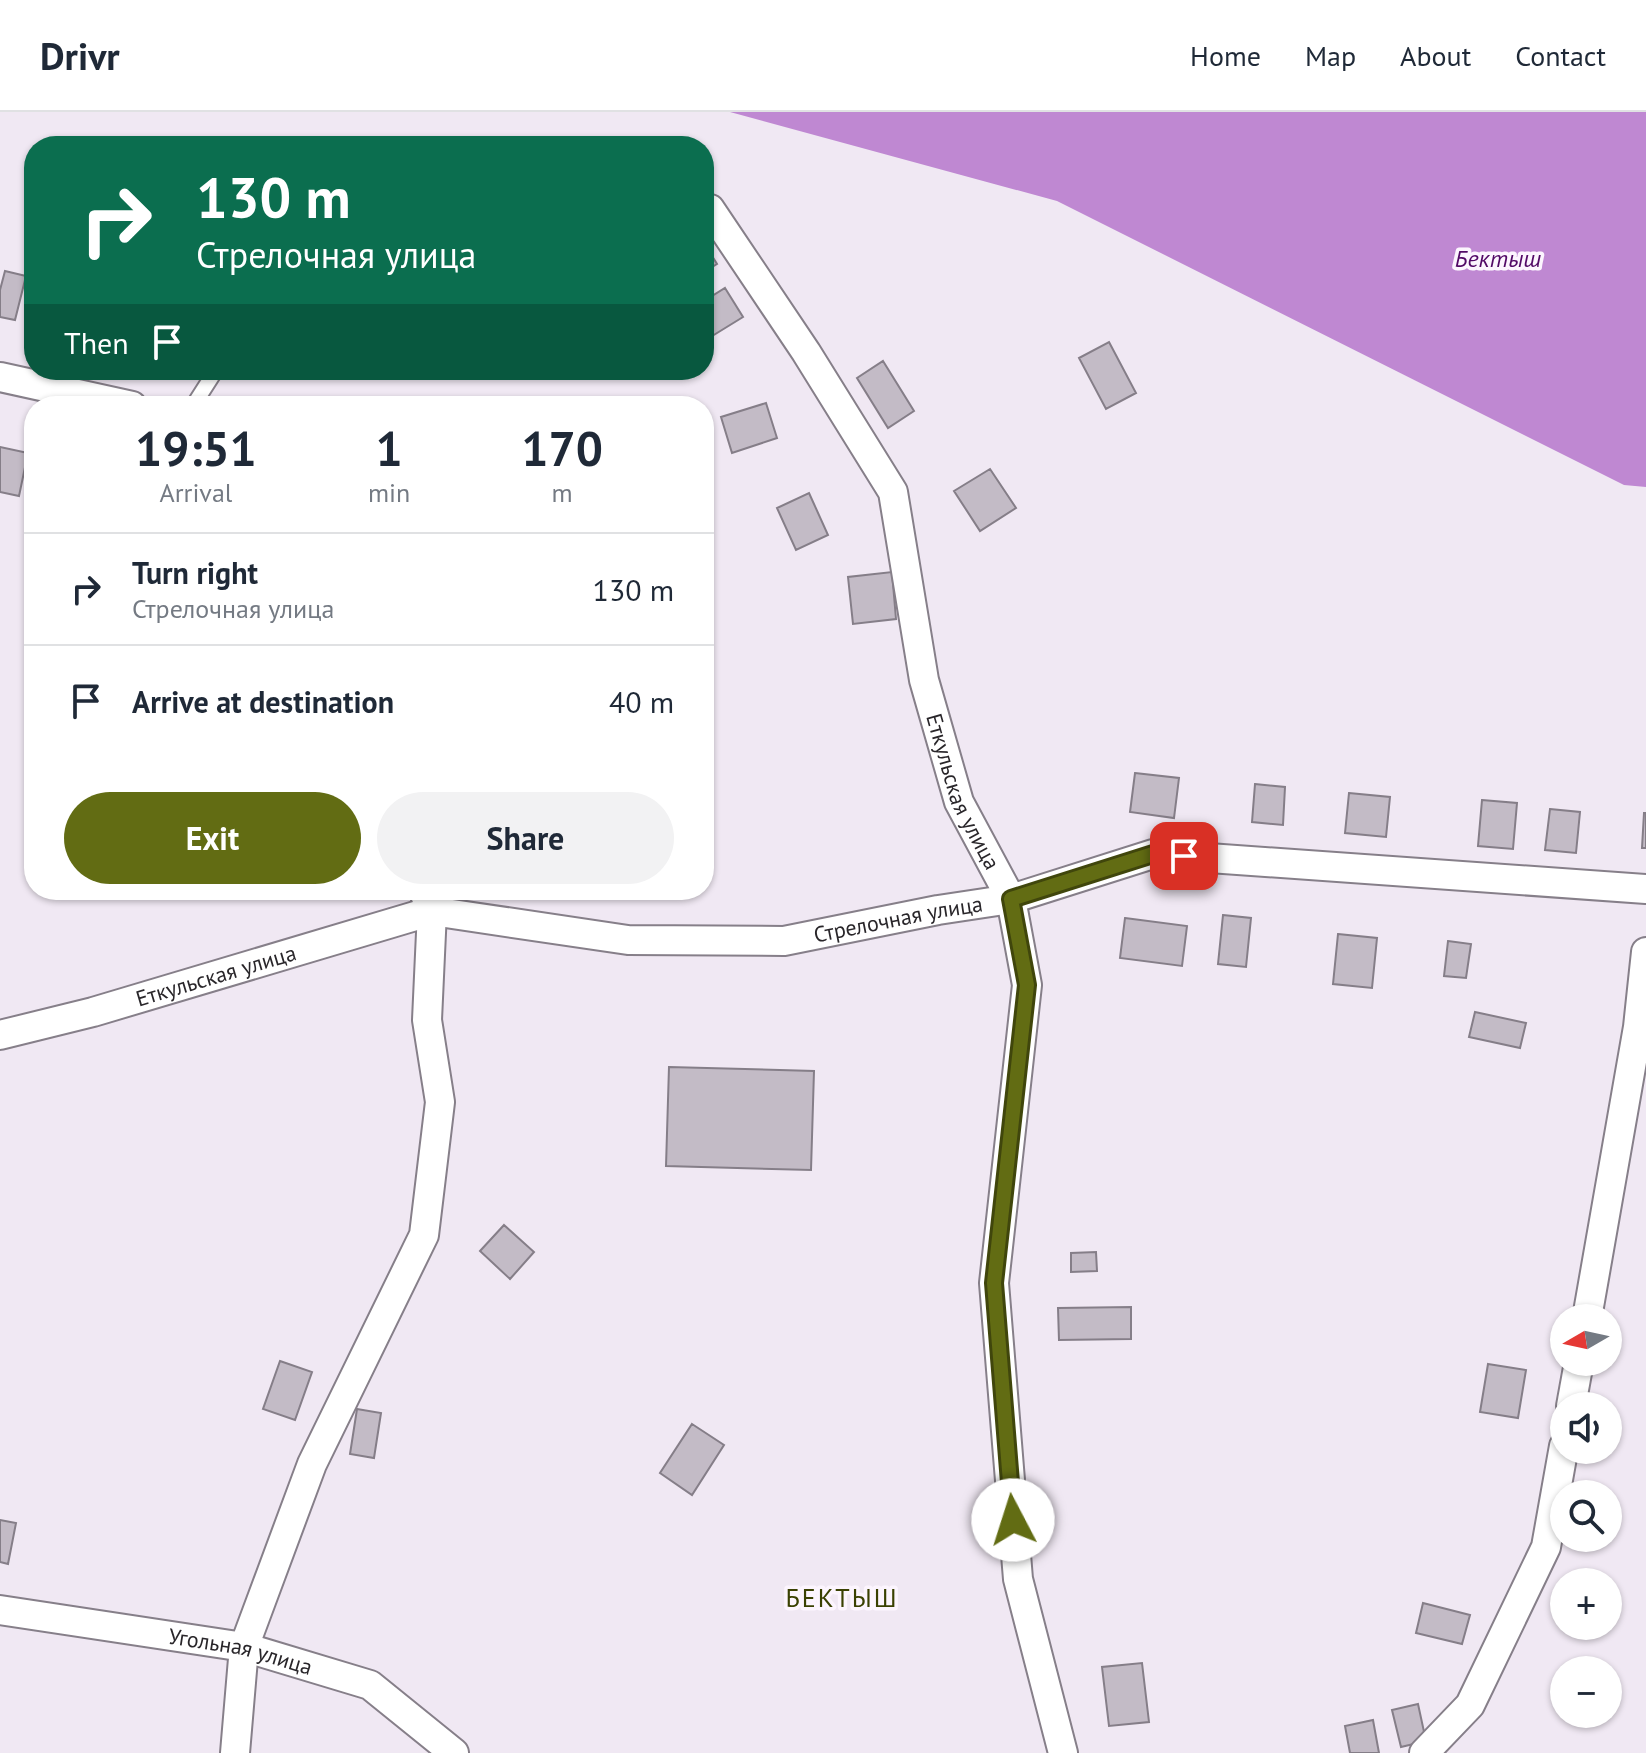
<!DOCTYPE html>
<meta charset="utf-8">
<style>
:root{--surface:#fff;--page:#f2f2f3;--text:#1f2937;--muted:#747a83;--line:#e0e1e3;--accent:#626c13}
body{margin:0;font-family:"PT Sans",sans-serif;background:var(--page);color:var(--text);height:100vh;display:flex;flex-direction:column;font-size:30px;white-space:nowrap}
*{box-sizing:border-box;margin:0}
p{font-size:26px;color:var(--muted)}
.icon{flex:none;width:44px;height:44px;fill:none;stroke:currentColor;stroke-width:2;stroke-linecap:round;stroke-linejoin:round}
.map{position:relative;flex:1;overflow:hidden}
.side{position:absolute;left:24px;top:284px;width:690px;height:504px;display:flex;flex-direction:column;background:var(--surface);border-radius:32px;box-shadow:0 2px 6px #0004}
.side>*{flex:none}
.guide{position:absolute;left:24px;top:24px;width:690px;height:244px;border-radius:32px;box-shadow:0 2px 6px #0004;background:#0b6e4f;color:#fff;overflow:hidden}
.needle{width:52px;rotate:261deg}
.controls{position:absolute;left:1550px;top:1192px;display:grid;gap:16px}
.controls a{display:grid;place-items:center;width:72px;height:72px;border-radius:50%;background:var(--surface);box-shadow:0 2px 6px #0004;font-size:40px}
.pin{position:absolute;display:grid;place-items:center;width:68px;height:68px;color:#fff;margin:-34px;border-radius:16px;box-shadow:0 4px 12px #0006}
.me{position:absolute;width:88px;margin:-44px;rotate:355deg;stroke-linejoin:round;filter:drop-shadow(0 0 6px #0008)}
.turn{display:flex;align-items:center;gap:28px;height:168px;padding:0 40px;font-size:36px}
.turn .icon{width:104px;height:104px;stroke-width:2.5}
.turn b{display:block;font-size:56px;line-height:68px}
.then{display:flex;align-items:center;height:76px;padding:0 40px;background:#0003;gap:16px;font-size:30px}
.eta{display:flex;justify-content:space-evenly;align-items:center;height:136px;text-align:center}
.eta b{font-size:48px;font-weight:700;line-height:56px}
.cta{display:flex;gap:16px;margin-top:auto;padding:16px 40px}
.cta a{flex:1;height:92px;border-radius:48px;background:var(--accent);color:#fff;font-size:32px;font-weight:700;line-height:92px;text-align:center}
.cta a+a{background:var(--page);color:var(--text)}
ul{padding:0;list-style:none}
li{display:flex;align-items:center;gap:24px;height:112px;padding:0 40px;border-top:2px solid var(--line)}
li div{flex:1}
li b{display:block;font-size:30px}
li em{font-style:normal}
header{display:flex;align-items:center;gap:48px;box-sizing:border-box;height:112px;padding:0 40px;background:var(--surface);border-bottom:2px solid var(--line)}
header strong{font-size:38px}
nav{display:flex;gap:44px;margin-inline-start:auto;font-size:28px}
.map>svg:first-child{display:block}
.water{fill:#bf88d2}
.building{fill:#c3bbc6;stroke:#857e88;stroke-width:2}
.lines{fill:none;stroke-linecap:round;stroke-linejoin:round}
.service-casing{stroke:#867f89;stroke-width:18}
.minor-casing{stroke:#867f89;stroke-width:32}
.service{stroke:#fff;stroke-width:14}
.minor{stroke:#fff;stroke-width:28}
.route-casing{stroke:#40460c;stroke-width:20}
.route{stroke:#626c13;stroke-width:14}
.labels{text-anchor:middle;stroke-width:7;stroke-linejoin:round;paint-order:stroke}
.street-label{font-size:22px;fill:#29262a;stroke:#fcf5fe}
.water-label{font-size:24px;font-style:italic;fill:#520966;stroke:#fcf5fe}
.quarter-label{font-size:26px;letter-spacing:2px;fill:#3a4102;stroke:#fcf5fe}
</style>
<header>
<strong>Drivr</strong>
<nav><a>Home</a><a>Map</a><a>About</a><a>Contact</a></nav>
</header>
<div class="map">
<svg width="1646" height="1641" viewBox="0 0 1646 1641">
<rect width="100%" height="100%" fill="#f0e8f3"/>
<!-- water -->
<path class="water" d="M730 0H1646V375L1624 373 1057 89Z"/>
<!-- building -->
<path class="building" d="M704 131 717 152 704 160Z
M5 159 26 164 15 208 0 205V178Z
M725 176 743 205 704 229V189Z
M1109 230 1136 281 1106 297 1079 246Z
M883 249 914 299 888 316 857 266Z
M766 291 777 326 732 341 721 305Z
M0 335 28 341 19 384 0 380Z
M990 357 1016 396 980 419 954 379Z
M809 381 828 423 796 438 777 396Z
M892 460 896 507 853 512 848 465Z
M1135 661 1179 666 1174 706 1130 700Z
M1255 672 1285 675 1283 713 1252 710Z
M1349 681 1390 685 1386 725 1345 721Z
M1482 688 1517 691 1513 737 1478 734Z
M1550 697 1580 700 1576 741 1545 738Z
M1644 701H1646V736H1642Z
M1223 803 1251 806 1246 855 1218 852Z
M1125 806 1187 814 1182 854 1120 846Z
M1338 822 1377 826 1372 876 1333 872Z
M1448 829 1471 832 1466 866 1444 864Z
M1475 900 1526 911 1520 936 1469 925Z
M669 955 814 959 811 1058 666 1054Z
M504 1113 534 1140 510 1167 480 1139Z
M1096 1140 1097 1159 1071 1160V1141Z
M1131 1195V1227L1059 1228 1058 1196Z
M280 1249 312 1260 295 1308 263 1297Z
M1488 1252 1526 1258 1518 1306 1480 1300Z
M357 1297 381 1301 374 1346 350 1342Z
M692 1312 724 1333 692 1383 660 1361Z
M0 1408 16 1411 8 1452 0 1450Z
M1423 1491 1470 1503 1462 1532 1416 1521Z
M1142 1551 1149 1610 1109 1614 1102 1555Z
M1418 1592 1426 1629 1401 1635 1392 1598Z
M1373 1608 1379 1641H1350L1345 1614Z"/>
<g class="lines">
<!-- service casing -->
<g class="service-casing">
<path id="service" d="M193 294 216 258"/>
</g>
<!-- minor casing -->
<g class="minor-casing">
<g id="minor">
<path id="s1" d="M710 97 806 240 893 380 924 568 959 690 1011 787 1027 873 994 1171 1018 1467 1063 1641"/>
<path d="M0 265 132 294"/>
<path id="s2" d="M0 923 93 900 432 799 628 828 784 829 938 798 1011 787 1153 742 1646 777"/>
<path d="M1587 1206 1638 915 1646 840"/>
<path d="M1571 1294 1579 1250"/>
<path id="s3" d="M0 1498 244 1535 370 1573 454 1641"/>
<path d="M235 1641 244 1535 312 1352 424 1123 440 990 427 908 432 799 423 778"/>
<path d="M1424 1641 1470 1593 1546 1435 1564 1334"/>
</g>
</g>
<!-- service -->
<use href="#service" class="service"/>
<!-- minor -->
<use href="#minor" class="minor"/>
</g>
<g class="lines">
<!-- route casing -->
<g class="route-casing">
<path id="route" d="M1013 1408 994 1171 1027 873 1011 787 1153 742 1184 744"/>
</g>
<!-- route -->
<use href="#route" class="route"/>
</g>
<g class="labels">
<!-- street labels -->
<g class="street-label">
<text dy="8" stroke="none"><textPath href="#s1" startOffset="646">Еткульская улица</textPath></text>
<text dy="8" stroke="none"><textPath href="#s2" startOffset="920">Стрелочная улица</textPath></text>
<text dy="8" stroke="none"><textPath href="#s2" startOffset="224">Еткульская улица</textPath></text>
<text dy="8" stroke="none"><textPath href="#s3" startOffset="244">Угольная улица</textPath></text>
</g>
<!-- water labels -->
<g class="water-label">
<text x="1498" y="155">Бектыш</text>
</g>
<!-- quarter labels -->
<g class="quarter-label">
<text x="842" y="1495">БЕКТЫШ</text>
</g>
</g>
</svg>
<div class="controls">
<a><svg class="needle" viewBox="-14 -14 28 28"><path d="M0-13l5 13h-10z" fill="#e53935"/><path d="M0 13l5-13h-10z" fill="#747a83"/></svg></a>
<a><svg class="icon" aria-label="sound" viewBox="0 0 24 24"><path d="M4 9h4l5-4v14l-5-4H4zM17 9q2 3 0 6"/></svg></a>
<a><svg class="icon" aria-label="search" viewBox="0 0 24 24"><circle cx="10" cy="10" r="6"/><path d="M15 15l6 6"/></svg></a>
<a>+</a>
<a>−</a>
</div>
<div class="pin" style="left:1184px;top:744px;background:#d93025"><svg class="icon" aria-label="arrive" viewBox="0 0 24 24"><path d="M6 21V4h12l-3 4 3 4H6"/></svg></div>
<svg class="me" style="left:1013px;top:1408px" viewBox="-20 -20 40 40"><circle r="19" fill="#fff"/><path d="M0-13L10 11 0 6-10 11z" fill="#626c13"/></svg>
<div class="guide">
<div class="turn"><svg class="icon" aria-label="right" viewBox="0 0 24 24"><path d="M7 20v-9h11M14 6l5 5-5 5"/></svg><div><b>130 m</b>Стрелочная улица</div></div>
<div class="then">Then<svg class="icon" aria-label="arrive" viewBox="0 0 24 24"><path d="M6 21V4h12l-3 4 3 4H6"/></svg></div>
</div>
<section class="side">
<div class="eta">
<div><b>19:51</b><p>Arrival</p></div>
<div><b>1</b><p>min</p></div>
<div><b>170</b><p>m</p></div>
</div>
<ul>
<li><svg class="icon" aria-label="right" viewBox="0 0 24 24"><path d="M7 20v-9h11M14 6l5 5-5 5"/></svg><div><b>Turn right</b><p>Стрелочная улица</p></div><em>130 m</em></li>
<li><svg class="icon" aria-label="arrive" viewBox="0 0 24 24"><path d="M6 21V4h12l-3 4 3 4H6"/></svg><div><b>Arrive at destination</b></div><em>40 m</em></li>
</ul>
<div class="cta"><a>Exit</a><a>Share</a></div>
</section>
</div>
